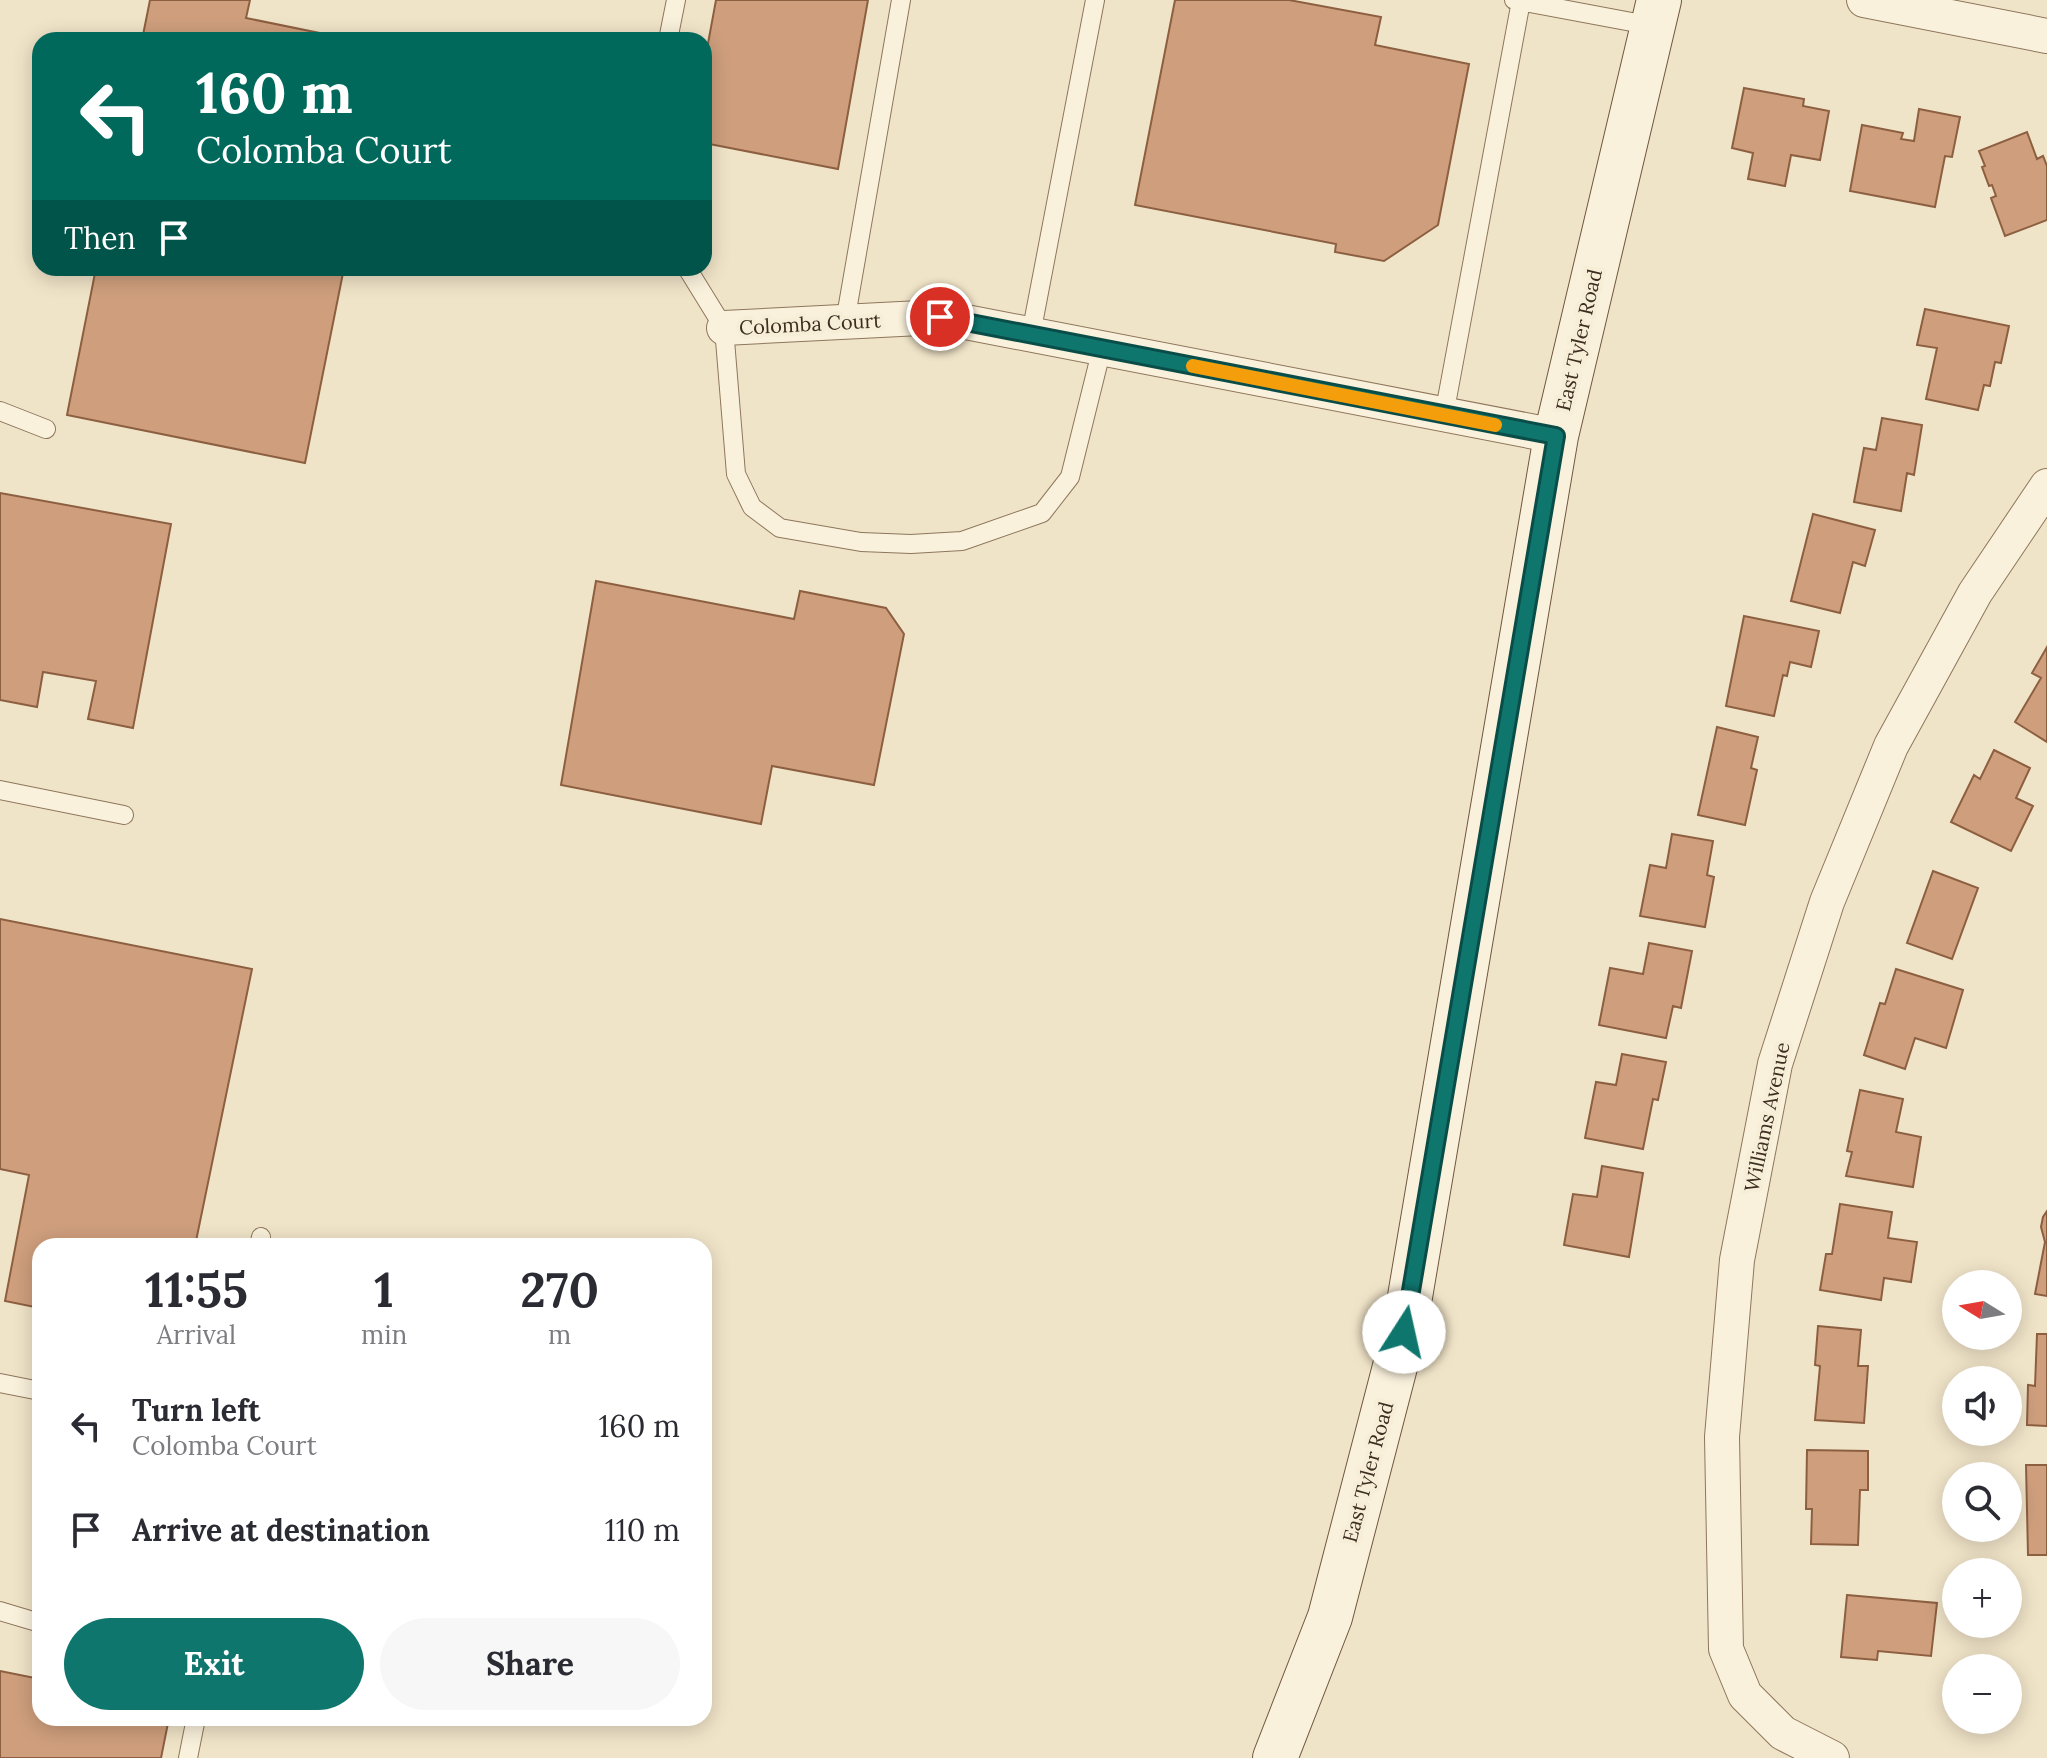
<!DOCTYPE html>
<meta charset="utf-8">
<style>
:root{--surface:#fff;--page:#f7f7f7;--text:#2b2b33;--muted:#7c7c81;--accent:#0f766e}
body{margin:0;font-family:Lora,serif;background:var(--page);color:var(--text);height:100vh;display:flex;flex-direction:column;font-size:30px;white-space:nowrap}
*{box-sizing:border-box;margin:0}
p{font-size:26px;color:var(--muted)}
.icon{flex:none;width:44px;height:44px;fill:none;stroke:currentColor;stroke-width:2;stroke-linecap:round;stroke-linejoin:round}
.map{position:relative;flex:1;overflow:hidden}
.details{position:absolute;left:32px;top:1238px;width:680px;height:488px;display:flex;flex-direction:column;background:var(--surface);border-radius:24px;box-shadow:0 4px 20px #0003}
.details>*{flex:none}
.banner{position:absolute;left:32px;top:32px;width:680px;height:244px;border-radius:24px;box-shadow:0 4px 20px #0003;background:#00695c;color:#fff;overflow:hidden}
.needle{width:52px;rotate:281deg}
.buttons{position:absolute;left:1942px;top:1270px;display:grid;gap:16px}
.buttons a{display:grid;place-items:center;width:80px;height:80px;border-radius:50%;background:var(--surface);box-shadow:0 4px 20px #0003;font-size:40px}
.pin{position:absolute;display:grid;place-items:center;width:68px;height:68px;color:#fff;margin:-34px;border:4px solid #fff;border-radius:50%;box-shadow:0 2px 8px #0007}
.me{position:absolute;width:88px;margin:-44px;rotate:10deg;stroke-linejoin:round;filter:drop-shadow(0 0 6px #0008)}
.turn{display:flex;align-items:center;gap:28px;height:168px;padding:0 32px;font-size:36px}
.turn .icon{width:104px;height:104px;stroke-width:2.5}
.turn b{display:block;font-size:56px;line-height:68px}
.then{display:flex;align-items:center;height:76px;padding:0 32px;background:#0003;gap:16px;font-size:30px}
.eta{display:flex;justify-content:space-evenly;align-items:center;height:136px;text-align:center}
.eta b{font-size:48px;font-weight:700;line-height:56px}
.button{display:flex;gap:16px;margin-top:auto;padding:16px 32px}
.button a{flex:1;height:92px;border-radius:48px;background:var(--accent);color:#fff;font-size:32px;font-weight:700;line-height:92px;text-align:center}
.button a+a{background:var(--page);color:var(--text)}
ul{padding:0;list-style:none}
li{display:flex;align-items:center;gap:24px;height:104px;padding:0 32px}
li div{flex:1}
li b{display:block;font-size:30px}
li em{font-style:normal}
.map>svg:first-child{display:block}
.building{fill:#cf9f7d;stroke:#8d5f41;stroke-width:2}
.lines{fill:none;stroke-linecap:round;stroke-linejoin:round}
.lane-casing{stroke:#8d765c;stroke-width:20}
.street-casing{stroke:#8d765c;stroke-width:36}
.secondary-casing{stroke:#6f573f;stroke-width:46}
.lane{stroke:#faf1dc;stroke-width:18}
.street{stroke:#faf1dc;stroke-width:34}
.secondary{stroke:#faf1dc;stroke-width:44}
.route-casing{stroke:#0a4d48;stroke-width:20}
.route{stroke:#0f766e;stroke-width:14}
.slow{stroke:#f59e0b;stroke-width:14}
.labels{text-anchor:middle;stroke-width:8;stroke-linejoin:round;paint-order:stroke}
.street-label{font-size:20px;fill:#3d2e20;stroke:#f7eed8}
</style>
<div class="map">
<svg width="2047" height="1758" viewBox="0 0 2047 1758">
<rect width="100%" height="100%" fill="#f0e4c8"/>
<!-- building -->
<path class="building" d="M150 0H250L246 18 354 40H142Z
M716 0H868L838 169 704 143V65Z
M1175 0H1289L1381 17 1375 45 1469 64 1438 225 1384 261 1335 252 1336 244 1135 205Z
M1744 88 1804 99 1803 106 1829 111 1820 160 1791 155 1785 186 1748 179 1753 153 1732 148Z
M1919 109 1960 117 1952 157 1945 156 1935 207 1850 191 1862 125 1903 133 1901 139 1914 141Z
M2027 132 2037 159 2043 156 2047 166V220L2005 236 1991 198 1996 196 1992 185 1989 186 1982 167 1985 166 1979 151Z
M96 268H344L305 463 67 415Z
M1925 309 2009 326 2001 363 1995 362 1990 386 1984 385 1978 410 1926 399 1937 348 1917 345Z
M1882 418 1922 425 1914 475 1907 473 1901 511 1854 502 1864 448 1876 450Z
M0 493 171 524 133 728 88 719 96 681 43 672 37 707 0 700Z
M1813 514 1875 530 1865 566 1853 562 1840 613 1791 601Z
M596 581 794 619 800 591 886 608 904 634 874 785 772 766 761 824 561 785Z
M1744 616 1819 631 1811 667 1790 662 1787 676 1783 675 1774 716 1726 706Z
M2047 647V742L2015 722 2041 678 2032 673Z
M1717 727 1758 737 1751 768 1757 770 1745 825 1698 815Z
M1994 750 2030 768 2016 798 2033 806 2011 851 1951 822 1974 775 1980 779Z
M1672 834 1713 841 1707 875 1714 877 1705 927 1640 916 1650 865 1666 868Z
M1933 871 1978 888 1952 959 1907 943Z
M0 919 252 969 195 1246H40V1316L34 1315 35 1307 5 1301 29 1175 0 1169Z
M1649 943 1692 951 1681 1008 1673 1006 1666 1038 1599 1025 1610 968 1643 974Z
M1896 969 1963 990 1946 1048 1915 1038 1905 1069 1864 1055 1880 1003 1885 1004Z
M1622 1054 1666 1062 1658 1100 1653 1099 1643 1149 1585 1138 1596 1082 1616 1085Z
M1860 1090 1903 1099 1896 1132 1921 1137 1913 1187 1846 1176 1852 1152 1847 1151Z
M1602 1166 1643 1173 1629 1257 1564 1245 1573 1194 1597 1197Z
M1840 1204 1892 1212 1888 1238 1917 1242 1911 1282 1884 1278 1881 1300 1820 1290 1826 1254H1832Z
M2047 1211V1296L2035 1294 2045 1242 2041 1227 2043 1217Z
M1818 1326 1861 1330 1858 1366H1868L1864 1423 1815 1420 1820 1366 1815 1365Z
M2037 1334H2047V1426L2027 1425 2028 1385 2035 1386Z
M1807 1450 1868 1451V1490H1860L1858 1545 1811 1544 1812 1509H1806Z
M2026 1465H2047V1555H2028Z
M1847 1595 1937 1603 1931 1656 1878 1651 1877 1660 1841 1657Z
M0 1671 40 1679V1718H169L161 1758H0Z"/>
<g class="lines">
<!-- lane casing -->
<g class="lane-casing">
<path id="lane" d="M1514 0 1653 26
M668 40 676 0
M687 268 724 328 736 474 752 507 780 528 861 542 911 544 962 541 1042 513 1070 477 1102 348
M845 322 901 0
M1031 334 1095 0
M0 411 46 429
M1444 415 1521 1
M0 790 124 815
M259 1246 261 1237
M0 1383 40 1391
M0 1611 40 1623
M188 1758 196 1718"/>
</g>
<!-- street casing -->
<g class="street-casing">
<path id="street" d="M1864 0 2047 36
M724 328 940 317 1556 436
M1832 1758 1783 1733 1745 1695 1726 1649 1722 1437 1737 1260 1775 1064 1827 902 1891 746 1975 593 2047 486"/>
</g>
<!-- secondary casing -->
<g class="secondary-casing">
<path id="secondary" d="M1275 1758 1330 1617 1404 1332 1556 436 1659 0"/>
</g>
<!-- lane -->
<use href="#lane" class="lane"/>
<!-- street -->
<use href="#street" class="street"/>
<!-- secondary -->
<use href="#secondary" class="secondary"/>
</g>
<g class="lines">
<!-- route casing -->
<g class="route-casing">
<path id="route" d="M940 317 1556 436 1404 1332"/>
</g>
<!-- route -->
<use href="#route" class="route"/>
<!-- slow -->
<path class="slow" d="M1193 366 1495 425"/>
</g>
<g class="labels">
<!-- street labels -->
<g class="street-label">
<text transform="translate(810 324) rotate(-3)" y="7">Colomba Court</text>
<text transform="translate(1579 340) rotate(-77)" y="7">East Tyler Road</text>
<text transform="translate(1767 1117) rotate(-78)" y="7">Williams Avenue</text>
<text transform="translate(1368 1472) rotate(-75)" y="7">East Tyler Road</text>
</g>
</g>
</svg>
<div class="buttons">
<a><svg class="needle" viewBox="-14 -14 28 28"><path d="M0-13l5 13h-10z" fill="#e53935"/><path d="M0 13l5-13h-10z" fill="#7c7c81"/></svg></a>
<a><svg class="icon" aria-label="sound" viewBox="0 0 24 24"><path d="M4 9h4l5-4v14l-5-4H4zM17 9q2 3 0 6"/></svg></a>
<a><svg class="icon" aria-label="search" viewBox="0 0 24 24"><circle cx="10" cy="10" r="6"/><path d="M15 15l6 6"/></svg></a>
<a>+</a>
<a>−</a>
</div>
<div class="pin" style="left:940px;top:317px;background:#d93025"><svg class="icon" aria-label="arrive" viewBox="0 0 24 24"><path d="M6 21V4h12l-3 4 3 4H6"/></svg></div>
<svg class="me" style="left:1404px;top:1332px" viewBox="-20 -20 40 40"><circle r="19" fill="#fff"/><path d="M0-13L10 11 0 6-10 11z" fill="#0f766e"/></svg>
<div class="banner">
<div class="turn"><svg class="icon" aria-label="left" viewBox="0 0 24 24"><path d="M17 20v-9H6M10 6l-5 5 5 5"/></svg><div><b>160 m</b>Colomba Court</div></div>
<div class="then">Then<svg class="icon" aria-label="arrive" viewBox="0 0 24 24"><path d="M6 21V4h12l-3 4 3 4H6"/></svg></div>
</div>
<section class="details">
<div class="eta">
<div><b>11:55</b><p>Arrival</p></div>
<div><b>1</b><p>min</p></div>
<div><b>270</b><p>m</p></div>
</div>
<ul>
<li><svg class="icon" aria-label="left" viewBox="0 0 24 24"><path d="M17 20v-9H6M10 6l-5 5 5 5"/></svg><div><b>Turn left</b><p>Colomba Court</p></div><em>160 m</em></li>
<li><svg class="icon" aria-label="arrive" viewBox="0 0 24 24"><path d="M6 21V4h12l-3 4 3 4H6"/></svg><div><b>Arrive at destination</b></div><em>110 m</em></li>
</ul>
<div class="button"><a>Exit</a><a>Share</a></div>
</section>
</div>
